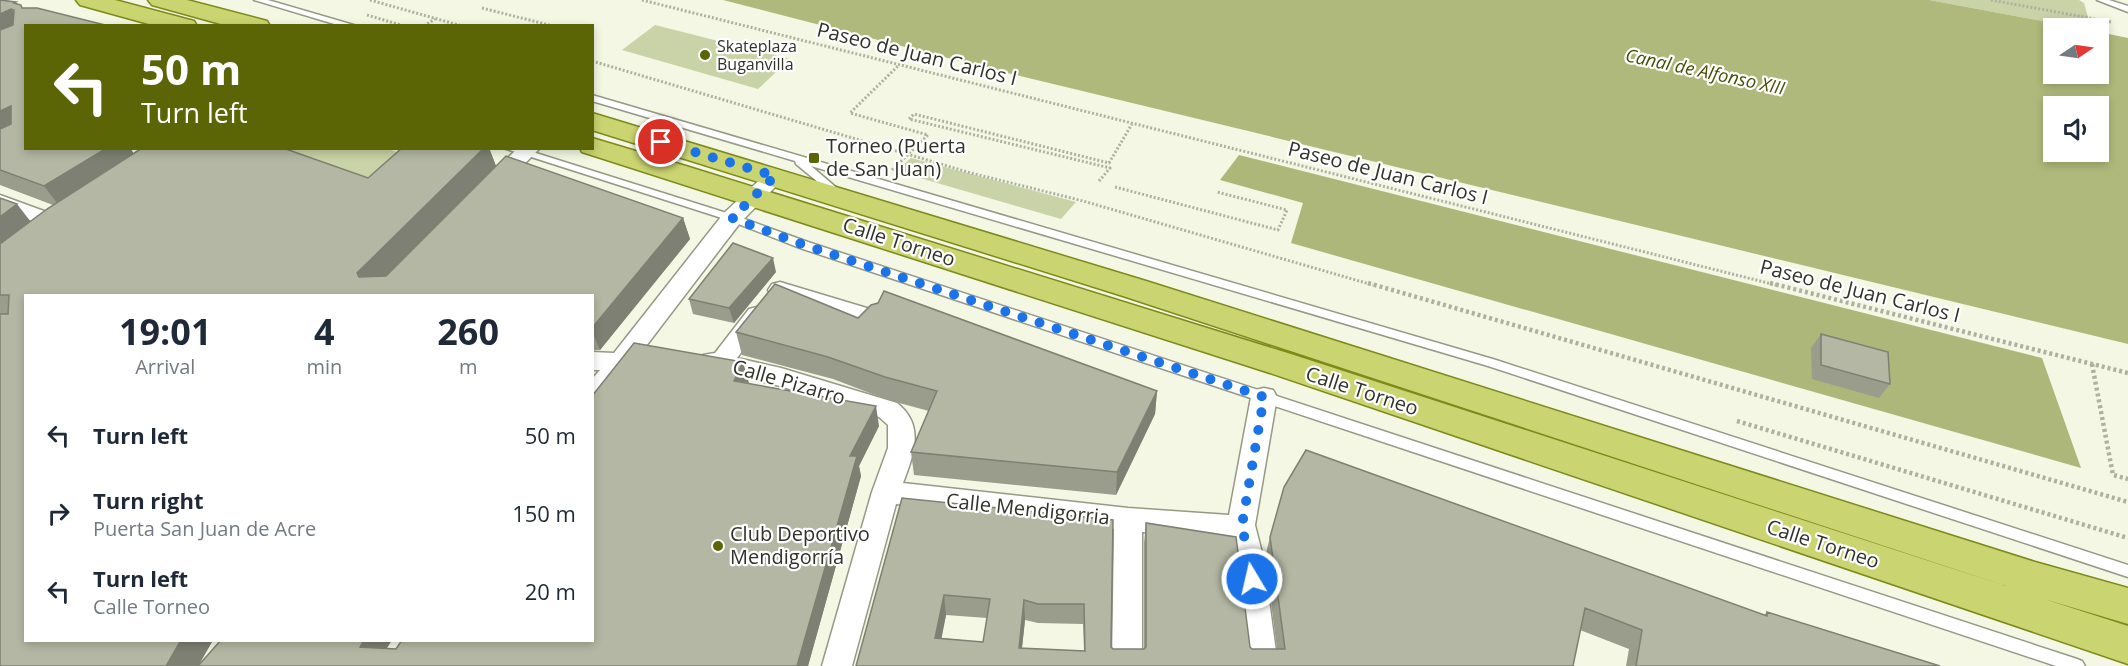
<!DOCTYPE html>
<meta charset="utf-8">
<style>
:root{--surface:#fff;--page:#f2f2f3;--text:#1f2937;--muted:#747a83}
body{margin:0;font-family:"Open Sans",sans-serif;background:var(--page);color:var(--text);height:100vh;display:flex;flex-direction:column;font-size:22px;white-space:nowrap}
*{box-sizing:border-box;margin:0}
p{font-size:20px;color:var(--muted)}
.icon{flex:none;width:33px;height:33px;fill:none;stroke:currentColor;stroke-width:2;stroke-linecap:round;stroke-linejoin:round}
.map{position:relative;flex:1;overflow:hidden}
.panel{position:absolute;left:24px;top:294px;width:570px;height:348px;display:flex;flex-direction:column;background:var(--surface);border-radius:0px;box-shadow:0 3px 9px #0003}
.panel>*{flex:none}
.top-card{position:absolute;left:24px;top:24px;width:570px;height:126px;border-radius:0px;box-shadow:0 3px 9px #0003;background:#5b6505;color:#fff;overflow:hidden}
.needle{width:39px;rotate:77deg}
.controls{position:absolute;left:2043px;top:18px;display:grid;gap:12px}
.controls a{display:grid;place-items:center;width:66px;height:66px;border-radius:0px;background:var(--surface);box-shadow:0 3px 9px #0003;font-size:30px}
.pin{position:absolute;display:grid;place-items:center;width:51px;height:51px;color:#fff;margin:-26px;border:3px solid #fff;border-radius:50%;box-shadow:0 2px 6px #0007}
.me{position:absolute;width:66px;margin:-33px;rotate:351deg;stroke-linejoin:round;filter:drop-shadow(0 0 4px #0008)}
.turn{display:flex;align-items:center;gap:21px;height:126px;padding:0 18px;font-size:27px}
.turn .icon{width:78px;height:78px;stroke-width:2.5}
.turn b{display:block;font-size:42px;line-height:51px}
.eta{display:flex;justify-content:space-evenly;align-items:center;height:102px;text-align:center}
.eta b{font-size:36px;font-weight:700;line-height:42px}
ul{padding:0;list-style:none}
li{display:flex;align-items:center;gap:18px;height:78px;padding:0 18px}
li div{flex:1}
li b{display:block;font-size:22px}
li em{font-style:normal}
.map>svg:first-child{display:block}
.green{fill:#cad2a7}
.forest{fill:#adb779}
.water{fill:#afb97b;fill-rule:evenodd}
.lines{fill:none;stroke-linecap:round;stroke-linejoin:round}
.lane-casing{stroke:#959986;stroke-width:3}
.street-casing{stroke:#959986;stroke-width:3}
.primary-casing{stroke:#7d891a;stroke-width:3}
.path-far1{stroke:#adb1a1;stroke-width:3;stroke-dasharray:2 2;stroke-linecap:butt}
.path{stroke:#adb1a1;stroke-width:4.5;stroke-dasharray:3 3;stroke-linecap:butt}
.lane{fill:#fff;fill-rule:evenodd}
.street{fill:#fff;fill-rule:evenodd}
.primary{fill:#cad470;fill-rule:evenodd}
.wall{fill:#9a9d8c;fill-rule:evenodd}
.shaded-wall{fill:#7d8072}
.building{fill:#b3b7a3;stroke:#7d8072;stroke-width:1.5;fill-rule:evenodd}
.route{stroke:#1a73e8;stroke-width:10;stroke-dasharray:0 18}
.poi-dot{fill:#5b6505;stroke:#fff;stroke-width:2}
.labels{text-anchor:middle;stroke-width:4.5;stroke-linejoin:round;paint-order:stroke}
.far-poi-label{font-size:16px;fill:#31332b;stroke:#fff;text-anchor:start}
.far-water-label{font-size:18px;font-style:italic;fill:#474f04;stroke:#fff}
.street-label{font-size:20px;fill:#31332b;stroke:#fff}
.poi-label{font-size:20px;fill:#31332b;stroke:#fff;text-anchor:start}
</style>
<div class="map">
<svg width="2128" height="666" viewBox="0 0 2128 666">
<rect width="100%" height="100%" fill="#f3f7e3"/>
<!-- green -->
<path class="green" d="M1929 0H2079L2084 3 2091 28H2080Z
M655 25 790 59 758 89 622 50Z
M386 148 402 154 355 186 259 149Z
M911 158 1076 202 1061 219 896 171Z"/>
<!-- forest -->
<path class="forest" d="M1239 155 2042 358 2081 468 1291 243 1303 203 1220 180Z"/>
<!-- water -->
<path class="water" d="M723 0H1929L2080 28H2054V74H2098L2099 32 2128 38V344L975 65ZM2054 106H2098V152H2054Z"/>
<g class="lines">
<!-- lane casing -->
<g class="lane-casing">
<path id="lane" d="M254 0H268L357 26H341Z
M2097 0H2109L2128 6V12Z
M592 95 1496 360 2128 565V577L1488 366 811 166 845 195 840 198 836 197 796 164 795 161 592 101Z
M503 148H520L736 216 808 242 2077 659 2082 661 2085 666H2056L800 248 728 220Z"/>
</g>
<!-- street casing -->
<g class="street-casing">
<path id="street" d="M119 148C134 148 160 144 169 158L166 162 159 164 122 152Z
M518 148H540L502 187 495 188 488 187 485 182 488 177Z
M775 170 782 172 785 176 782 180 740 223 601 405 592 407V379L600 370H592V352L614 353 724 213 768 172Z
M0 195 63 218 66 223 63 228 55 230 0 210Z
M780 282 880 312 884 318 880 324 872 326 772 296 768 290 772 284Z
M757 307 765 309 769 315 737 358 781 368 897 403C925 425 914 454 903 483L1128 508 1229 515 1251 397 1255 390 1264 388 1273 390 1277 397 1255 525 1263 557 1278 666H1248L1235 557 1230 538 1142 532V666H1112L1114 529 896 504 852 666H822L872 492 888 448V425L879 417 780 386 703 367 700 361 703 355 715 353 749 309Z"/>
</g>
<!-- primary casing -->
<g class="primary-casing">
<path id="primary" d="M76 0H115L194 21 197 26H156L80 5Z
M148 0H187L267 21 270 26H228L152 5Z
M592 113 1146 281 2035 562 2128 588V624L2044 599 2128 626V664L1270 373 582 152 580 148H592V138L689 167 1294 355 2006 586 1123 296 592 130Z"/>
</g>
<!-- path-far1 -->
<path class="path-far1" d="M370 0 462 26
M642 0 1776 285
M1991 0 2111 22
M482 8 553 26
M367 15 404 26
M424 26 435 19
M592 61 971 173 1083 201 1373 285
M892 170 928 135 850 113 899 65
M1099 181 1110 168 909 119 914 114 1109 163 1132 124
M1115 187 1278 230 1287 210 1217 192"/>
<!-- path -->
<path class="path" d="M1368 283 2128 502
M1770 283 2128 373
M2092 364 2113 475 2128 479
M1737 421 2128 538"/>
<!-- lane -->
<use href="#lane" class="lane"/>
<!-- street -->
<use href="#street" class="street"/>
<!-- primary -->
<use href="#primary" class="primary"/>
</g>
<!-- wall -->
<path class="wall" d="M0 0 16 2 26 148H130L134 154 368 178 402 148H489L496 166 683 218 690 239 600 350H592V296H26V640H213L199 665 387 649H396L749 383 879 426 859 466 861 476 808 666H0V198L31 221 53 205 0 185Z
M776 272 734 323 693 314 689 299Z
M858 318 1157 391 1155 414 1116 495 914 475 911 452 929 411 888 400 833 379 742 355 736 332Z
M1821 334 1890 384 1879 398 1812 379 1811 348Z
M902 498 1113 520 1111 647 1113 649H1144V543L1146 523 1252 649H1277L1265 557 1270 537 1764 615 1767 612 1940 666H1626L1629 649 1580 630 1573 666H856ZM946 615 987 618 983 642 941 638ZM1025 620 1038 623 1083 624 1084 651 1022 648Z"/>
<!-- shaded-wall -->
<path class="shaded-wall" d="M11 9 25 29 0 41V14Z
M11 106 26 125 0 139V111Z
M107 148H130L138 160 61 208 44 186Z
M484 148H489L496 166 369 296 357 273Z
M17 204 34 226 0 251V217Z
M683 218 690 239 600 350 592 331V328Z
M773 258 776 272 734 323 729 308Z
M743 362 749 383 734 381Z
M1157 391 1155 414 1116 495 1117 472Z
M876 406 879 426 859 466 861 476 808 666H797L850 456Z
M944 595 946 615 938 657 935 638Z
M1024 600 1025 620 1020 666 1019 648Z
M181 640H213L198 666H166Z
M364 640H392L376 666 360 647Z"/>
<!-- building -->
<path class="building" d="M0 0 16 2 14 3 21 5 22 8H37L109 26H26V148H107L44 186 0 170V129L11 124V106L0 111V30L13 25 14 10 11 9 0 14Z
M142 148H283L368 178 402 148H484L357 273 359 277 386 276 506 156 683 218 592 328V296H26V640H181L166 666H0V314H8L9 295H0V244L47 209Z
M0 198 17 204 0 217Z
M733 243 773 258 729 308 689 299Z
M775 284 858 318 871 305 878 303 884 291 1157 391 1117 472 911 452 937 391 885 377 828 357 736 332Z
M1821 334 1888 352 1890 384 1821 365Z
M634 343 743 362 734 381 876 406 850 456H857L797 666H198L221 640H364L360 647 396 649 402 640H592V396Z
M1306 450 1767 616V612L1940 666H1636L1642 630 1585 608 1573 666H856L902 498 1113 520 1111 647 1113 649H1144L1146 647V523L1236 537 1250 647 1252 649H1285L1270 537 1284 487ZM944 595 990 599 983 642 935 638ZM1024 600 1038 604H1084L1085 651 1019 648Z"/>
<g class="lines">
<!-- route -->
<path class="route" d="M661 142 775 176 732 218 804 245 1264 397 1242 525 1252 579"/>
</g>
<!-- markers -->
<g class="poi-dot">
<circle cx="705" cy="55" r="6"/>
<rect x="808" y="152" width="12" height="12" rx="3"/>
<circle cx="718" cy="546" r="6"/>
</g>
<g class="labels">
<!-- far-poi labels -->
<g class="far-poi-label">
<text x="717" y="52">Skateplaza<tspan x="717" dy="18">Buganvilla</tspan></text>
</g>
<!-- far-water labels -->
<g class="far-water-label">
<text transform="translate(1705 72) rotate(12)" y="6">Canal de Alfonso XIII</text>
</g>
<!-- street labels -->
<g class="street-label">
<text transform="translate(917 54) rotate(14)" y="7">Paseo de Juan Carlos I</text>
<text transform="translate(1388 173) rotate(14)" y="7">Paseo de Juan Carlos I</text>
<text transform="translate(899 242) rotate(18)" y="7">Calle Torneo</text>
<text transform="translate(1860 291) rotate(14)" y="7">Paseo de Juan Carlos I</text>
<text transform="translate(789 382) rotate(16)" y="7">Calle Pizarro</text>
<text transform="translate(1362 391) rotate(18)" y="7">Calle Torneo</text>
<text transform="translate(1028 509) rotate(6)" y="7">Calle Mendigorria</text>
<text transform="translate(1823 544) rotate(18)" y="7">Calle Torneo</text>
</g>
<!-- poi labels -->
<g class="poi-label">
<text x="826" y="153">Torneo (Puerta<tspan x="826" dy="23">de San Juan)</tspan></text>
<text x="730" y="541">Club Deportivo<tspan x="730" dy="23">Mendigorría</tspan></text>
</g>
</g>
</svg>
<div class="controls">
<a><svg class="needle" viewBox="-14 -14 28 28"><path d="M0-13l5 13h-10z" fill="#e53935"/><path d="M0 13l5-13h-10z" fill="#747a83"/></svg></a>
<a><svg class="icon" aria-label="sound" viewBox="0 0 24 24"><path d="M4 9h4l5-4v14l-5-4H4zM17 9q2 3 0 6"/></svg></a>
</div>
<div class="pin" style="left:661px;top:142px;background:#d93025"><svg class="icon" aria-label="arrive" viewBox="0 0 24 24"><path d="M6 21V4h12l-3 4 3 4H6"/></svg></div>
<svg class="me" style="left:1252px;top:579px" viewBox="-20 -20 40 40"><circle r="17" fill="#1a73e8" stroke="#fff" stroke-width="3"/><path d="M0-11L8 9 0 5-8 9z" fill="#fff"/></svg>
<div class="top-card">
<div class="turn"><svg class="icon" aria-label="left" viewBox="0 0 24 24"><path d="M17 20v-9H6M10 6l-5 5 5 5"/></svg><div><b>50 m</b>Turn left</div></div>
</div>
<section class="panel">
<div class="eta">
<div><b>19:01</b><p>Arrival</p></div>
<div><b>4</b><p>min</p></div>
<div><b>260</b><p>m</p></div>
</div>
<ul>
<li><svg class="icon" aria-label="left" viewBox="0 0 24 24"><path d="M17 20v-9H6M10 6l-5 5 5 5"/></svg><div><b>Turn left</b></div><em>50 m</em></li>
<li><svg class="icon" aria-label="right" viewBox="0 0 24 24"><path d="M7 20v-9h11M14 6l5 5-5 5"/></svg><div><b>Turn right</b><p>Puerta San Juan de Acre</p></div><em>150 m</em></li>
<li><svg class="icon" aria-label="left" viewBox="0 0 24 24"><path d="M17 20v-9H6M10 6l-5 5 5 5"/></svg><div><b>Turn left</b><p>Calle Torneo</p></div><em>20 m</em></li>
</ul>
</section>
</div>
